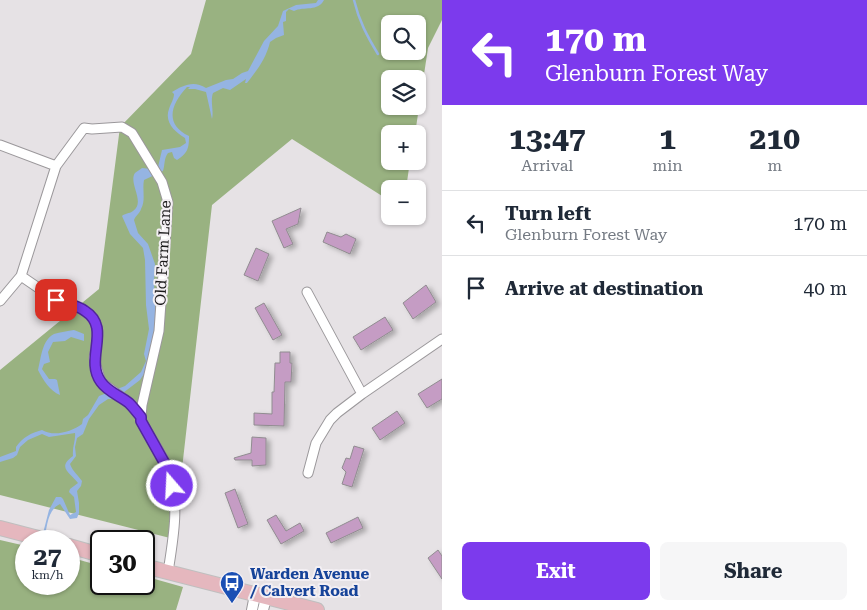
<!DOCTYPE html>
<meta charset="utf-8">
<style>
:root{--surface:#fff;--page:#f6f6f7;--text:#1f2937;--muted:#747a83;--line:#e0e1e3;--accent:#7c3aed}
body{margin:0;font-family:"Roboto Serif",serif;background:var(--page);color:var(--text);height:100vh;display:flex;flex-direction:column;font-size:19px;white-space:nowrap}
*{box-sizing:border-box;margin:0}
p{font-size:16px;color:var(--muted)}
.icon{flex:none;width:28px;height:28px;fill:none;stroke:currentColor;stroke-width:2;stroke-linecap:round;stroke-linejoin:round}
.map{position:relative;flex:1;overflow:hidden}
.details{display:flex;flex-direction:column;background:var(--surface);width:425px}
.details>*{flex:none}
.guide{background:#7c3aed;color:#fff;overflow:hidden}
.buttons{position:absolute;left:381px;top:15px;display:grid;gap:10px}
.buttons a{display:grid;place-items:center;width:45px;height:45px;border-radius:8px;background:var(--surface);box-shadow:0 1px 4px #0004;font-size:25px}
.speed{position:absolute;left:15px;top:530px;display:flex;gap:10px;font-size:25px;font-weight:700;text-align:center}
.speed>*{display:grid;place-content:center;width:65px;height:65px;border-radius:50%;background:var(--surface);box-shadow:0 1px 4px #0004;line-height:1}
.speed small{font-size:12px;font-weight:400}
.speed .limit{border:2px solid #111;border-radius:8px;background:#fff;color:#111}
.pin{position:absolute;display:grid;place-items:center;width:42px;height:42px;color:#fff;margin:-21px;border-radius:10px;box-shadow:0 2px 8px #0006}
.me{position:absolute;width:55px;margin:-28px;rotate:341deg;stroke-linejoin:round;filter:drop-shadow(0 0 4px #0008)}
.turn{display:flex;align-items:center;gap:18px;height:105px;padding:0 20px;font-size:22px}
.turn .icon{width:65px;height:65px;stroke-width:2.5}
.turn b{display:block;font-size:35px;line-height:42px}
.eta{display:flex;justify-content:space-evenly;align-items:center;height:85px;text-align:center}
.eta b{font-size:30px;font-weight:700;line-height:35px}
.primary-button{display:flex;gap:10px;margin-top:auto;padding:10px 20px}
.primary-button a{flex:1;height:58px;border-radius:8px;background:var(--accent);color:#fff;font-size:20px;font-weight:700;line-height:58px;text-align:center}
.primary-button a+a{background:var(--page);color:var(--text)}
ul{padding:0;list-style:none}
li{display:flex;align-items:center;gap:15px;height:65px;padding:0 20px;border-top:1px solid var(--line)}
li div{flex:1}
li b{display:block;font-size:19px}
li em{font-style:normal}
main{display:flex;flex:1;min-height:0}
.map>svg:first-child{display:block}
.forest{fill:#99b281;fill-rule:evenodd}
.water{fill:#95b4e2}
.lines{fill:none;stroke-linecap:round;stroke-linejoin:round}
.stream{stroke:#95b4e2;stroke-width:2.5}
.building{fill:#c59cc4;stroke:#908c90;filter:url(#shadow)}
.minor-casing{stroke:#9b989b;stroke-width:11}
.tertiary-casing{stroke:#9b989b;stroke-width:12}
.primary-casing{stroke:#bfbfbf;stroke-width:16}
.minor{stroke:#fff;stroke-width:9}
.tertiary{stroke:#fff;stroke-width:10}
.primary{stroke:#e5b7be;stroke-width:14}
.route-casing{stroke:#51269a;stroke-width:12}
.route{stroke:#7c3aed;stroke-width:9}
.labels{text-anchor:middle;stroke-width:4;stroke-linejoin:round;paint-order:stroke}
.street-label{font-size:15px;fill:#1a191a;stroke:#f3eff3}
.transit-label{font-size:15px;font-weight:bold;fill:#164399;stroke:#f3eff3;text-anchor:start}
</style>
<main>
<div class="map">
<svg width="442" height="610" viewBox="0 0 442 610">
<defs>
<filter id="shadow"><feDropShadow dx="4" dy="2.5" stdDeviation="2.5" flood-color="#0004"/></filter>
</defs>
<rect width="100%" height="100%" fill="#e6e2e5"/>
<!-- forest -->
<path class="forest" d="M206 0H442V20L428 48 415 134H390V161H410L406 189H390V201L292 139 212 205 174 539 0 495V370L99 289 120 127 191 54ZM390 24H418V51H390ZM390 79H418V106H390Z
M0 540 26 546V584H69V557L101 566V584H144V576L183 587 176 610H0Z"/>
<!-- water -->
<path class="water" d="M318 0H324C318 12 304 6 294 11L289 9 286 12V21L283 22 284 35 276 38 270 42C266 59 257 70 247 83H245L246 79 230 90 223 88 213 93C210 101 214 111 212 119L206 92 195 89H188L190 87H187C171 104 164 124 189 136 189 148 188 153 177 160L174 158 172 152 168 153C164 158 165 164 163 171L144 180C142 190 146 200 141 209 140 213 136 215 134 220L138 233 148 244 155 264 154 282 156 325 153 335 151 356 147 369 140 380 115 399H108L99 405 89 419 83 434 77 438 75 447 76 456 70 464C73 472 78 475 82 481L81 486 77 491 79 503V513L77 518 70 519 60 504C47 510 47 528 44 541H41L49 510 56 497H61L63 499 70 515 76 512 74 497 69 492 70 489 78 483C71 473 56 468 73 456 72 447 76 440 75 433L49 437 42 434 28 440 20 447 17 455 13 458 0 462V457L16 451V447C23 437 31 433 42 430 54 437 71 432 82 424L83 419 88 415 99 396 125 386 141 372 146 361 144 354 149 329 146 305 145 260 143 248 130 234 122 216C125 213 129 214 133 211 146 202 128 183 135 173 137 171 140 170 142 168L151 169 158 167 162 150 180 147 186 143 185 138C175 132 164 122 169 109 171 103 174 99 174 94L172 92C183 85 194 80 206 88L226 80 233 79 242 73 248 71 264 41 278 26 283 11 296 5 316 3Z
M74 330 84 334V341L71 337 65 341 53 342 48 352 50 362 44 364 42 369 49 379H55L57 380 60 395C50 391 43 380 38 370 41 358 42 340 54 334 60 332 68 331 74 330Z"/>
<g class="lines">
<!-- stream -->
<path class="stream" d="M354 0C359 21 367 36 378 54"/>
</g>
<!-- building -->
<path class="building" d="M301 208 298 224 286 229 293 244 284 248 272 221Z
M327 232 341 237 346 234 356 239 350 254 323 242Z
M256 248 269 254 258 281 244 275Z
M426 285 436 302 413 319 403 303Z
M264 303 282 335 273 340 255 308Z
M385 317 393 330 361 350 353 337Z
M280 352H290V363H292L291 382H285L284 426 254 425V413L272 414V392H274L275 363H280Z
M442 379V399L427 408 418 394Z
M397 411 405 423 380 440 372 428Z
M252 437 266 438V465L252 466V460H235L234 458 251 453Z
M354 446 364 449 352 487 342 484 346 472 342 468 346 458 350 459Z
M235 489 248 524 238 528 225 493Z
M276 515 286 531 300 523 304 531 281 544 267 520Z
M358 517 363 528 331 543 326 533Z
M438 550 442 556V579L428 558Z"/>
<g class="lines">
<!-- minor casing -->
<g class="minor-casing">
<path id="minor" d="M0 145 56 166
M21 276 56 300 84 310 94 320 97 326 98 333 94 358 101 382 131 404 141 417V421C150 437 163 454 169 472 180 503 173 540 168 572
M307 292 362 394
M0 301 21 276 56 166 84 128 92 129 122 127 132 133 162 182 168 202 159 331 142 405 141 417
M308 473 316 443 330 420 337 413 362 394 442 339"/>
</g>
<!-- tertiary casing -->
<g class="tertiary-casing">
<path id="tertiary" d="M252 610 255 595
M263 610 266 598"/>
</g>
<!-- primary casing -->
<g class="primary-casing">
<path id="primary" d="M0 528 50 541
M69 546 101 555
M144 566 317 610"/>
</g>
<!-- minor -->
<use href="#minor" class="minor"/>
<!-- tertiary -->
<use href="#tertiary" class="tertiary"/>
<!-- primary -->
<use href="#primary" class="primary"/>
</g>
<g class="lines">
<!-- route casing -->
<g class="route-casing">
<path id="route" d="M56 300C65 303 77 305 85 311 112 328 84 359 101 382 107 391 120 396 129 403 133 407 137 412 141 417V421L169 471 172 486"/>
</g>
<!-- route -->
<use href="#route" class="route"/>
</g>
<!-- icons -->
<defs>
<g id="bus-pin" transform="scale(1.25)"><path d="M0 17L-7.5 6A9.5 9.5 0 1 1 7.5 6Z" fill="#1a4fb4" stroke="#f3eff3"/><path d="M-5-6H5V4H4V6H2V4H-2V6H-4V4H-5ZM-3.5-4V0h7V-4ZM-3.5 1.2v1.5H-2V1.2ZM2 1.2v1.5H3.5V1.2Z" fill="#fff"/></g>
</defs>
<g fill-rule="evenodd">
<use href="#bus-pin" x="232" y="583"/>
</g>
<g class="labels">
<!-- street labels -->
<g class="street-label">
<text transform="translate(163 253) rotate(-87)" y="5">Old Farm Lane</text>
</g>
<!-- transit labels -->
<g class="transit-label">
<text x="250" y="579">Warden Avenue<tspan x="250" dy="17">/ Calvert Road</tspan></text>
</g>
</g>
</svg>
<div class="buttons">
<a><svg class="icon" aria-label="search" viewBox="0 0 24 24"><circle cx="10" cy="10" r="6"/><path d="M15 15l6 6"/></svg></a>
<a><svg class="icon" aria-label="layers" viewBox="0 0 24 24"><path d="M12 4l9 5-9 5-9-5zM3 14l9 5 9-5"/></svg></a>
<a>+</a>
<a>−</a>
</div>
<div class="speed"><div>27<small>km/h</small></div><div class="limit">30</div></div>
<div class="pin" style="left:56px;top:300px;background:#d93025"><svg class="icon" aria-label="arrive" viewBox="0 0 24 24"><path d="M6 21V4h12l-3 4 3 4H6"/></svg></div>
<svg class="me" style="left:172px;top:486px" viewBox="-20 -20 40 40"><circle r="17" fill="#7c3aed" stroke="#fff" stroke-width="3"/><path d="M0-11L8 9 0 5-8 9z" fill="#fff"/></svg>
</div>
<section class="details">
<div class="guide">
<div class="turn"><svg class="icon" aria-label="left" viewBox="0 0 24 24"><path d="M17 20v-9H6M10 6l-5 5 5 5"/></svg><div><b>170 m</b>Glenburn Forest Way</div></div>
</div>
<div class="eta">
<div><b>13:47</b><p>Arrival</p></div>
<div><b>1</b><p>min</p></div>
<div><b>210</b><p>m</p></div>
</div>
<ul>
<li><svg class="icon" aria-label="left" viewBox="0 0 24 24"><path d="M17 20v-9H6M10 6l-5 5 5 5"/></svg><div><b>Turn left</b><p>Glenburn Forest Way</p></div><em>170 m</em></li>
<li><svg class="icon" aria-label="arrive" viewBox="0 0 24 24"><path d="M6 21V4h12l-3 4 3 4H6"/></svg><div><b>Arrive at destination</b></div><em>40 m</em></li>
</ul>
<div class="primary-button"><a>Exit</a><a>Share</a></div>
</section>
</main>
